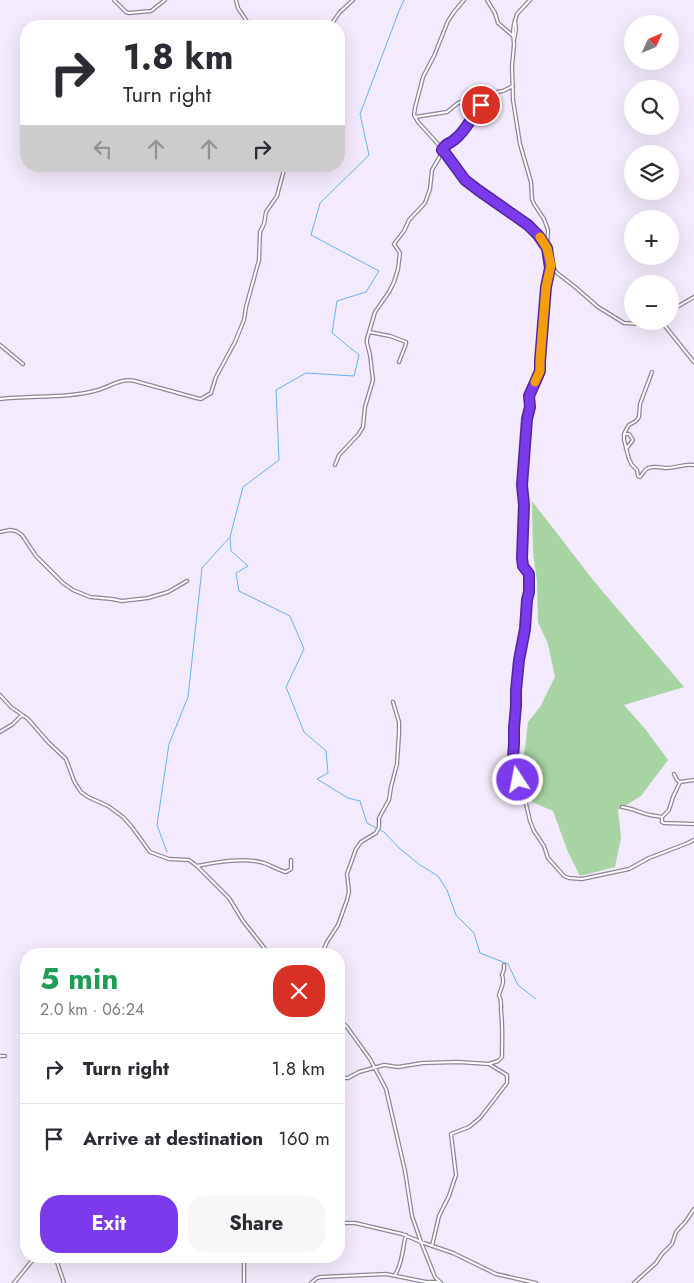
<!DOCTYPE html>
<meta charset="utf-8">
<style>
:root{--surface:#fff;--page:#f7f7f7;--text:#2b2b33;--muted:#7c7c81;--line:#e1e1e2;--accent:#7c3aed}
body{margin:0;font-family:Jost,sans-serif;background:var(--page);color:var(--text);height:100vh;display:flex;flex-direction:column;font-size:19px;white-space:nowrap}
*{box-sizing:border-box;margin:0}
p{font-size:16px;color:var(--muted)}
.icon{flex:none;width:28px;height:28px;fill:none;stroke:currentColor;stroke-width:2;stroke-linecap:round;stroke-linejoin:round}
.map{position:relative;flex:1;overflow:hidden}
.details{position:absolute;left:20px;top:948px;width:325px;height:315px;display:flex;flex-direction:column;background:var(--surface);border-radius:20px;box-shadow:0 5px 20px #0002}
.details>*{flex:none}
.hud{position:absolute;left:20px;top:20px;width:325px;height:152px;border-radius:20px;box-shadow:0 5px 20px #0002;background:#fff;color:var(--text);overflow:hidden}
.needle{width:32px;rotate:46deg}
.buttons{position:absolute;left:624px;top:15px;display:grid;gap:10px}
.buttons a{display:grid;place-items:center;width:55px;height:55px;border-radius:50%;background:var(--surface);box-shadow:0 5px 20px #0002;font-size:25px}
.pin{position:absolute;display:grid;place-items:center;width:42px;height:42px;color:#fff;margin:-21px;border:2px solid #fff;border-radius:50%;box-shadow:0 1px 5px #0007}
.me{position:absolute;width:55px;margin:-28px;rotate:349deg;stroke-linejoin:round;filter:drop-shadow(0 0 4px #0008)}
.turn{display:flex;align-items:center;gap:18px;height:105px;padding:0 20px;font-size:22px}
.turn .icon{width:65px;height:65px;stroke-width:2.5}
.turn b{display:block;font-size:35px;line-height:42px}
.lanes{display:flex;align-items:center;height:48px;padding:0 20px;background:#0003;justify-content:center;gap:25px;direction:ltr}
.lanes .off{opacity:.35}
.round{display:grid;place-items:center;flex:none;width:52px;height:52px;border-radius:20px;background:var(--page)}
.headline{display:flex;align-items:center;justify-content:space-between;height:85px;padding:0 20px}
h1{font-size:30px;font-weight:700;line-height:38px;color:#1e9e55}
.button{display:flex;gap:10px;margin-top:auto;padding:10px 20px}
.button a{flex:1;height:58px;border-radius:20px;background:var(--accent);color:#fff;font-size:20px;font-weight:700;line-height:58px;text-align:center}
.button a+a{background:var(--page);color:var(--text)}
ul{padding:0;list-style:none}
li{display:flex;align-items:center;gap:15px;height:70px;padding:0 20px;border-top:1px solid var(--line)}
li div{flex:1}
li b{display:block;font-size:19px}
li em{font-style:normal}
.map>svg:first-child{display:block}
.green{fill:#a7d4a2}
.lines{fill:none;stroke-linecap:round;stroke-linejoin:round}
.stream{stroke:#66b1f5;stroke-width:1}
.street-casing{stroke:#8e8596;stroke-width:4.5}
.street{stroke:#fff;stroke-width:2}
.route-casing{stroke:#51269a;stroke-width:12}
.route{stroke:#7c3aed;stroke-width:9}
.slow{stroke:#f59e0b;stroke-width:9}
</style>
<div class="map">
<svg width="694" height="1283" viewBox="0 0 694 1283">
<rect width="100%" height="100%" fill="#f4eafd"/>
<!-- green -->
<path class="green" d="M532 501 593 580 684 687 624 705 646 730 668 760 641 796 618 810 621 838 615 867 580 876 568 852 553 811 532 802 519 775 525 748 528 722 540 707 555 677 548 644 538 622 537 581 533 553Z"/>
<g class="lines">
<!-- stream -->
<path class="stream" d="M404 0 399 11 360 114 369 155 320 203 311 235 379 271 366 292 337 301 332 333 359 355 354 376 306 373 276 390 279 460 243 487 230 537 231 551 248 566 236 573 239 591 290 616 304 649 286 687 304 732 326 751 328 773 317 779 348 798 360 801 367 823 384 832 399 848 420 865 438 876 447 890 456 915 474 933 480 953 508 964 518 985 536 999
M167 852 157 825 169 744 188 697 202 568 229 538"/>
<!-- street casing -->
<g class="street-casing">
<path id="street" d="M114 0 126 12 129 13 151 11 165 0
M236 0 238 8 250 26
M464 0 454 12 448 21 434 56 423 77 415 108 414 115 418 122 447 154 458 172 465 180 478 190 528 225 538 235 547 248 550 268 547 287 540 359V371L529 396 530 407 527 417 521 485 524 510 522 558 523 566 529 574V591L527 600 525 629 519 660 516 680V706L514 728 513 764 518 780 524 795 530 821 534 831 544 846 548 858 564 876 569 878 582 879 629 869 649 858 688 843 694 840
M487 0 495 13 498 23 512 35
M530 0 517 14 514 24 513 32 514 45 512 66 513 100 520 144 531 182 532 199 534 204 544 219 548 230 547 247
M330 26 340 12 353 0
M514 40 516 29 515 20
M415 117 447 112 458 103 491 93 503 91 513 86
M442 150C447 142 448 145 454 140 462 134 467 125 472 118 475 113 480 110 481 104 482 101 481 100 480 96
M551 265 557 273 574 286 598 307 624 323 642 324 649 321
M670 311 694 297
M661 321 694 362
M369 332 390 336 406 342V344L399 362
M0 345 23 364
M652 372 640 404 639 417 636 421 629 425 627 428 624 434V440L629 459 632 465 637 470 638 476 640 477C643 474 644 470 648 468 654 466 659 467 665 468 675 469 684 463 694 465
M0 399C33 395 66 399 98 390 111 386 121 378 135 381L196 398 201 399 211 393 216 377 235 342 244 320 246 307 259 260 260 232 264 224 266 212 277 196 285 166
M624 434H629L633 440 626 449
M335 465 339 455 358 435 363 427 365 407 373 380 370 355 367 343V339L375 312 389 292 394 282 398 269 400 253 394 244 404 231 409 220 425 203 430 189 432 170 443 151
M0 532 10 530 16 531 22 535 36 556 63 583 73 590 90 597 112 599 122 601 148 598 168 592 187 581
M0 695 11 707 28 719 49 743 66 759 74 781 81 792 88 797 108 806 123 817 132 827 150 852 169 859 189 860 197 866 229 898 243 921 269 954
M0 732 13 724 22 715
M674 774 677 780 680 782 694 780
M622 807C632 808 641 813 650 815 654 816 658 816 662 817V822L664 823 694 824
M662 817 669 810 673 797 680 782
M197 866C217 862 245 857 264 863 272 866 278 870 286 872L291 869V860
M322 954 327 942 338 925 347 900 349 892 347 874 356 849 361 842 376 833 379 827V818L389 800 391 787 397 764 399 733V722L393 702
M339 1019 347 1027 370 1059 386 1089 405 1171 412 1216 421 1242 435 1277 441 1283
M0 1056H5
M339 1078H348L359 1072 384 1065 398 1067 423 1063 458 1062 489 1064 498 1061 502 1057C502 1041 503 1027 501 1011 501 1005 502 1001 499 995 501 988 505 983 502 975L504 969V965
M339 1223H355L402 1234 421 1242 453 1253 496 1274 536 1283
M432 1246 439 1216 449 1196 456 1175 451 1134 469 1127 480 1118 507 1083V1075L489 1064
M55 1256 64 1283
M244 1256V1283
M395 1275C403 1262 402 1250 406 1235
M14 1283 31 1262 39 1256
M311 1283 317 1278 321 1277 386 1274 426 1282H439
M634 1283 656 1263 662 1254 672 1244 676 1232 686 1221 694 1209"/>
</g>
<!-- street -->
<use href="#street" class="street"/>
</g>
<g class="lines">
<!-- route casing -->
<g class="route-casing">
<path id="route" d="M481 105C479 111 475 113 472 118 467 126 461 135 454 140 448 145 447 142 442 150L446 154 465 180 478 190 528 225 538 235 547 248 550 268 546 287 540 361V371L529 396 530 407 527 419 522 485 524 505 522 558 523 566 529 574V592L527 600 525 629 519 660 516 690V706L514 728V744L513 757 518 780"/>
</g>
<!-- route -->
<use href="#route" class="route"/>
<!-- slow -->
<path class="slow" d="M535 382 540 371V361L546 287 551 265 547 248 540 237"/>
</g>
</svg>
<div class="buttons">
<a><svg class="needle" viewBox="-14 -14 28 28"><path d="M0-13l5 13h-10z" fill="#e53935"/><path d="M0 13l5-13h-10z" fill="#7c7c81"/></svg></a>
<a><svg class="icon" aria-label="search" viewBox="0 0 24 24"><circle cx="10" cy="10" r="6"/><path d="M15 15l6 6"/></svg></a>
<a><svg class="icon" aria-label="layers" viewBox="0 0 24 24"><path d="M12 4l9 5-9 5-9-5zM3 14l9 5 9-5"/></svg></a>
<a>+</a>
<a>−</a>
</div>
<div class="pin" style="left:481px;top:105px;background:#d93025"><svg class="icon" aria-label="arrive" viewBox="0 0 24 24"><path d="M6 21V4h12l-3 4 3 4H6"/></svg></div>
<svg class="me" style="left:518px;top:780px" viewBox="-20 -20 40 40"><circle r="17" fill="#7c3aed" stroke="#fff" stroke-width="3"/><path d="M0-11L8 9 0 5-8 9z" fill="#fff"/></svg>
<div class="hud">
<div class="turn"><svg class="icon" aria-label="right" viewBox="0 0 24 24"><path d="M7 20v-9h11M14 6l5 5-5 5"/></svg><div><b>1.8 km</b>Turn right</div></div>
<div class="lanes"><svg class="icon off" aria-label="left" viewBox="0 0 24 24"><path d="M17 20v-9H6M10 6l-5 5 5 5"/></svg><svg class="icon off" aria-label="ahead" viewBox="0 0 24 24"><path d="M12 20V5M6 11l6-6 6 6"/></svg><svg class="icon off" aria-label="ahead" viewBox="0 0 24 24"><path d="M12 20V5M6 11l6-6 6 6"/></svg><svg class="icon" aria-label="right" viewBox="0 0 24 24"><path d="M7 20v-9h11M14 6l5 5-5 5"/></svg></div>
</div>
<section class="details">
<div class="headline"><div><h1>5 min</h1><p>2.0 km · 06:24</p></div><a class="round" style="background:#d93025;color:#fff"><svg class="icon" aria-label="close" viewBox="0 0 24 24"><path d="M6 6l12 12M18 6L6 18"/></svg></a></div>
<ul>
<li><svg class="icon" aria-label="right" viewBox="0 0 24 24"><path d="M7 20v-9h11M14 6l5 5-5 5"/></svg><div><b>Turn right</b></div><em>1.8 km</em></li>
<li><svg class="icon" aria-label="arrive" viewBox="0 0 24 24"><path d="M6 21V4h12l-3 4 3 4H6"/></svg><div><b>Arrive at destination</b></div><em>160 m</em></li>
</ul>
<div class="button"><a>Exit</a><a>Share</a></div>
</section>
</div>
